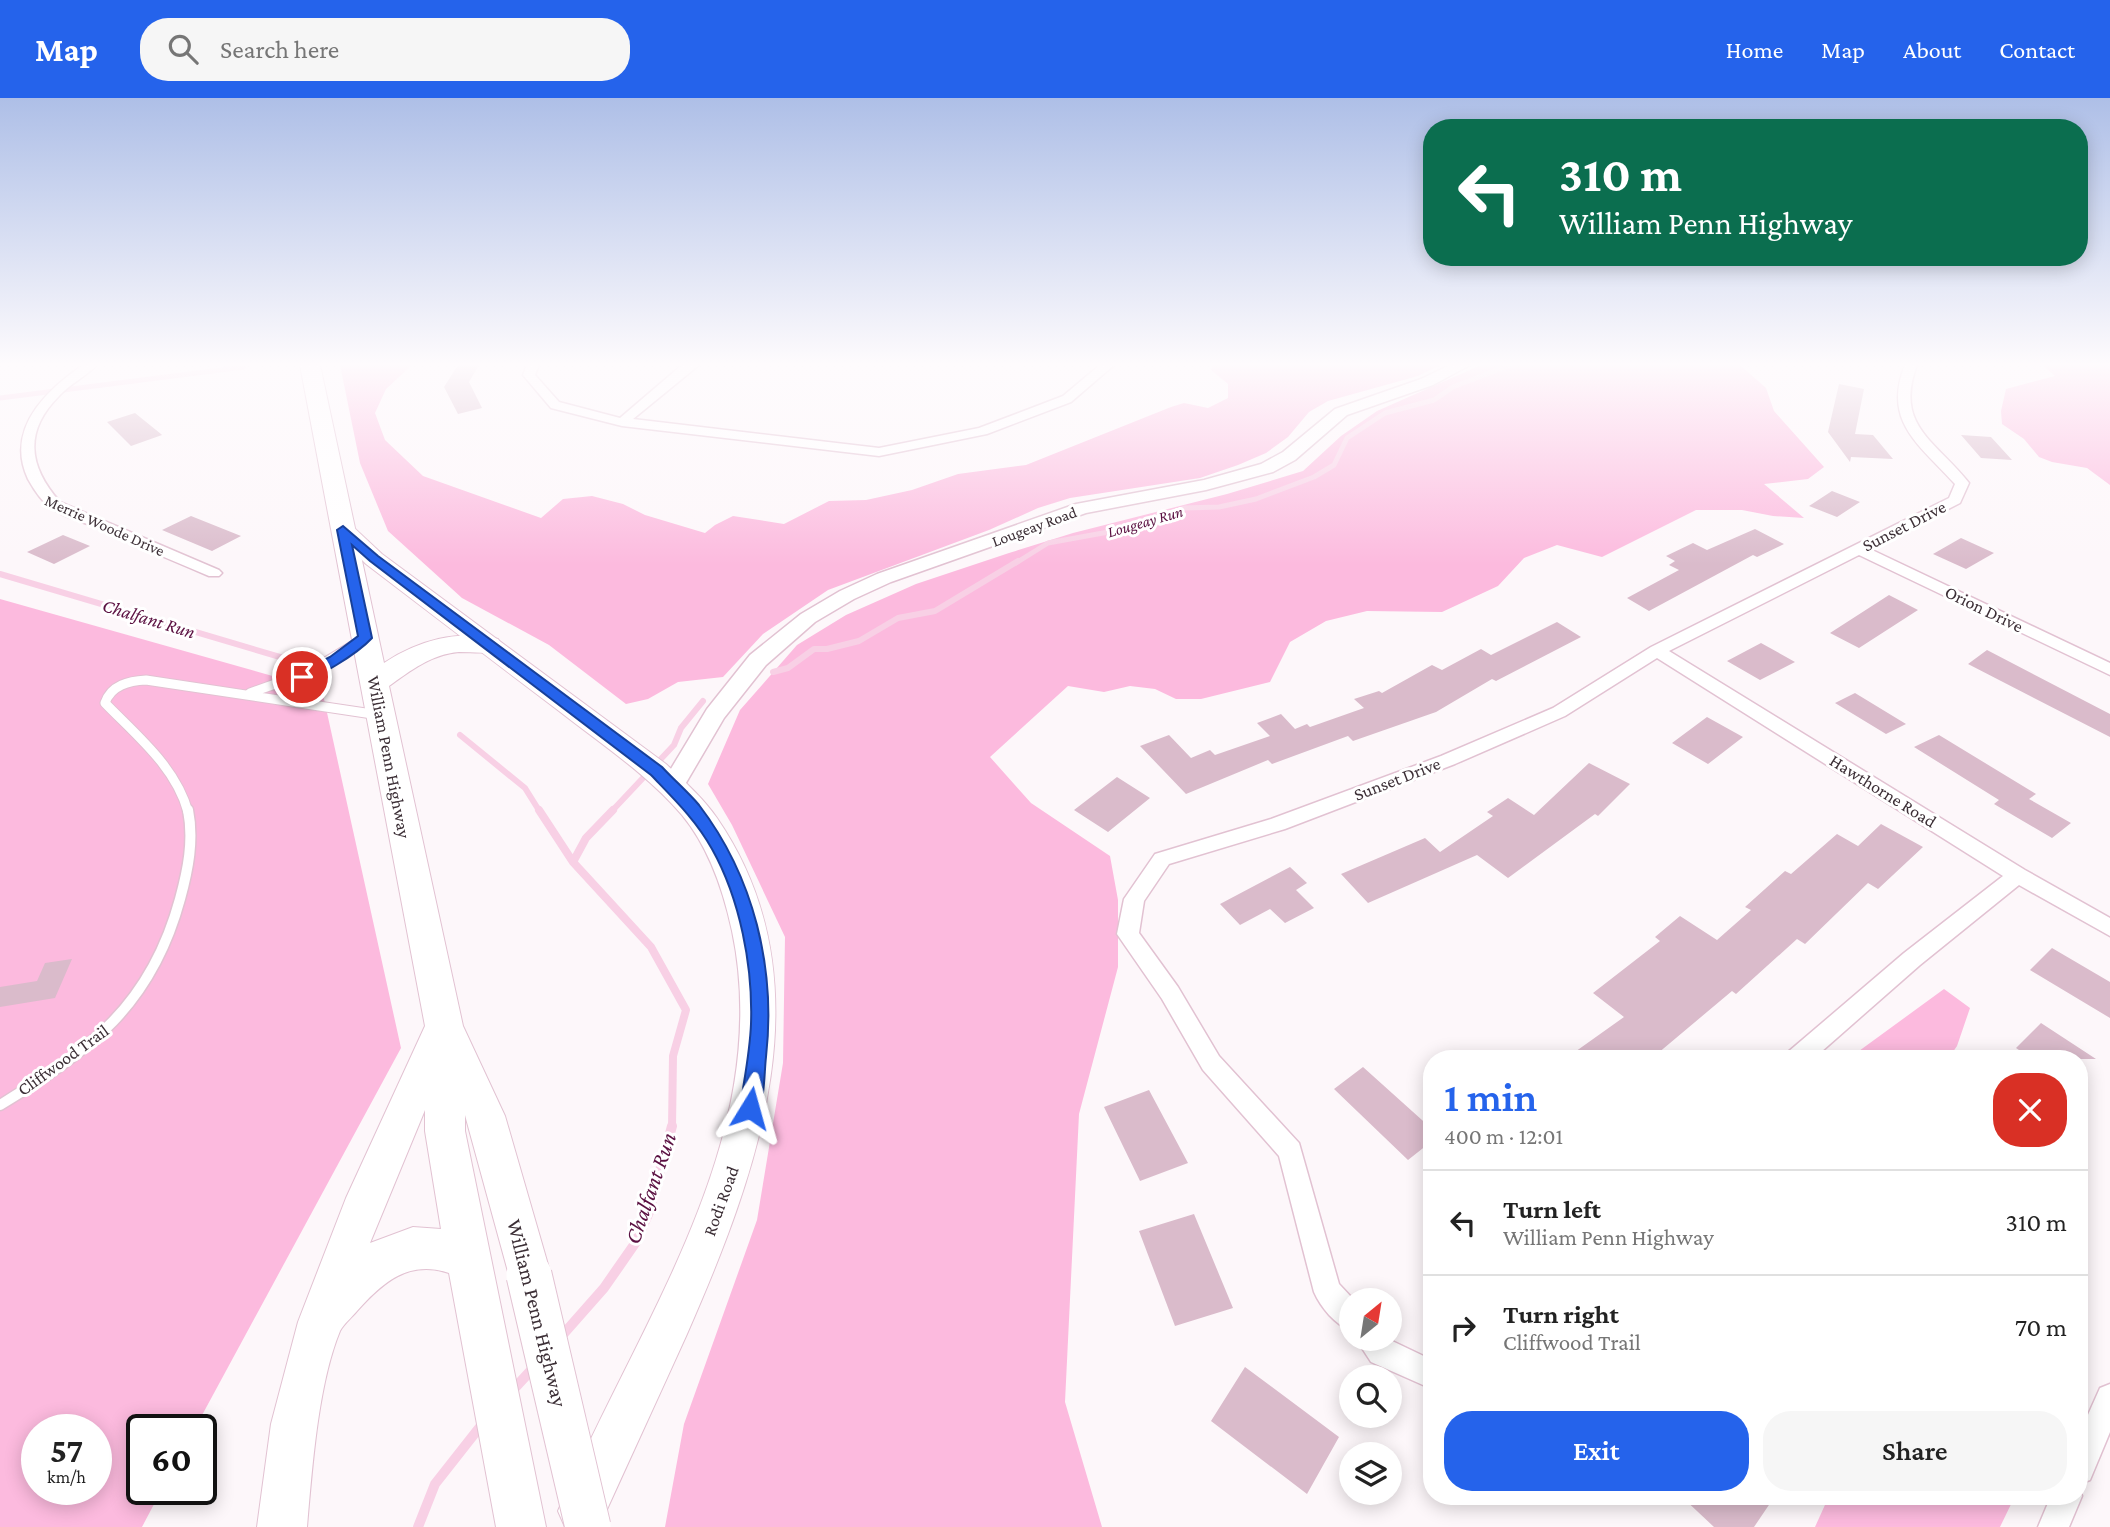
<!DOCTYPE html>
<meta charset="utf-8">
<style>
:root{--surface:#fff;--page:#f6f6f6;--text:#222;--muted:#767676;--line:#e0e0e0;--accent:#2563eb}
body{margin:0;font-family:"Crimson Pro",serif;background:var(--page);color:var(--text);height:100vh;display:flex;flex-direction:column;font-size:26px;white-space:nowrap}
*{box-sizing:border-box;margin:0}
p{font-size:23px;color:var(--muted)}
.icon{flex:none;width:38px;height:38px;fill:none;stroke:currentColor;stroke-width:2;stroke-linecap:round;stroke-linejoin:round}
.map{position:relative;flex:1;overflow:hidden}
.sheet{position:absolute;left:1423px;top:952px;width:665px;height:455px;display:flex;flex-direction:column;background:var(--surface);border-radius:28px;box-shadow:0 4px 18px #0003}
.sheet>*{flex:none}
.top-card{position:absolute;left:1423px;top:21px;width:665px;height:147px;border-radius:28px;box-shadow:0 4px 18px #0003;background:#0b6e4f;color:#fff;overflow:hidden}
.needle{width:46px;rotate:30deg}
.tools{position:absolute;left:1339px;top:1190px;display:grid;gap:14px}
.tools a{display:grid;place-items:center;width:63px;height:63px;border-radius:50%;background:var(--surface);box-shadow:0 4px 18px #0003;font-size:35px}
.speed{position:absolute;left:21px;top:1316px;display:flex;gap:14px;font-size:35px;font-weight:700;text-align:center}
.speed>*{display:grid;place-content:center;width:91px;height:91px;border-radius:50%;background:var(--surface);box-shadow:0 4px 18px #0003;line-height:1}
.speed small{font-size:18px;font-weight:400}
.speed .limit{border:4px solid #111;border-radius:10px;background:#fff;color:#111}
.pin{position:absolute;display:grid;place-items:center;width:60px;height:60px;color:#fff;margin:-30px;border:4px solid #fff;border-radius:50%;box-shadow:0 2px 7px #0007}
.me{position:absolute;width:77px;margin:-38px;rotate:8deg;stroke-linejoin:round;filter:drop-shadow(0 0 5px #0008)}
.turn{display:flex;align-items:center;gap:24px;height:147px;padding:0 21px;font-size:32px}
.turn .icon{width:91px;height:91px;stroke-width:2.5}
.turn b{display:block;font-size:49px;line-height:60px}
.round{display:grid;place-items:center;flex:none;width:74px;height:74px;border-radius:28px;background:var(--page)}
.summary{display:flex;align-items:center;justify-content:space-between;height:119px;padding:0 21px}
h1{font-size:42px;font-weight:600;line-height:52px;color:var(--accent)}
.button{display:flex;gap:14px;margin-top:auto;padding:14px 21px}
.button a{flex:1;height:80px;border-radius:28px;background:var(--accent);color:#fff;font-size:28px;font-weight:600;line-height:80px;text-align:center}
.button a+a{background:var(--page);color:var(--text)}
ul{padding:0;list-style:none}
li{display:flex;align-items:center;gap:21px;height:105px;padding:0 21px;border-top:2px solid var(--line)}
li div{flex:1}
li b{display:block;font-size:26px}
li em{font-style:normal}
header{display:flex;align-items:center;gap:42px;box-sizing:border-box;height:98px;padding:0 35px;background:var(--accent);color:#fff}
header strong{font-size:33px}
nav{display:flex;gap:38px;margin-inline-start:auto;font-size:24px}
.search{width:490px;height:63px;background:var(--page);display:flex;align-items:center;gap:18px;box-sizing:border-box;padding:0 24px;border-radius:28px;color:var(--muted);font-size:26px}
.map>svg:first-child{display:block}
.green{fill:#fcbade;fill-rule:evenodd}
.lines{fill:none;stroke-linecap:round;stroke-linejoin:round}
.stream-far3{stroke:#f8d0e5;stroke-width:5}
.stream-far2{stroke:#f8d0e5;stroke-width:6}
.stream-far1{stroke:#f8d0e5;stroke-width:8}
.stream{stroke:#f8d0e5;stroke-width:10}
.building{fill:#dabbcb}
.service-far1-casing{stroke:#e2c2d2;stroke-width:11}
.service-casing{stroke:#e2c2d2;stroke-width:13}
.minor-casing{stroke:#e2c2d2;stroke-width:3}
.tertiary-casing{stroke:#e2c2d2;stroke-width:3}
.primary-casing{stroke:#e2c2d2;stroke-width:2}
.trunk-casing{stroke:#e2c2d2;stroke-width:2}
.service-far1{stroke:#fff;stroke-width:9}
.service{stroke:#fff;stroke-width:10}
.minor{fill:#fff;fill-rule:evenodd}
.tertiary{fill:#fff;fill-rule:evenodd}
.primary{fill:#fff;fill-rule:evenodd}
.trunk{fill:#fff;fill-rule:evenodd}
.trunk-bridge-casing{stroke:#e2c2d2;stroke-width:47;stroke-linecap:butt}
.trunk-bridge{stroke:#fff;stroke-width:45}
.route{fill:#2563eb;stroke:#184099;stroke-width:2}
.labels{text-anchor:middle;stroke-width:6;stroke-linejoin:round;paint-order:stroke}
.far-water-label{font-size:16px;font-style:italic;fill:#5b1142;stroke:#fff}
.far-street-label{font-size:16px;fill:#3c2f36;stroke:#fff}
.street-label{font-size:18px;fill:#3c2f36;stroke:#fff}
.water-label{font-size:19px;font-style:italic;fill:#5b1142;stroke:#fff}
.near-street-label{font-size:21px;fill:#3c2f36;stroke:#fff}
.near-water-label{font-size:23px;font-style:italic;fill:#5b1142;stroke:#fff}
</style>
<header>
<strong>Map</strong>
<div class="search"><svg class="icon" aria-label="search" viewBox="0 0 24 24"><circle cx="10" cy="10" r="6"/><path d="M15 15l6 6"/></svg>Search here</div>
<nav><a>Home</a><a>Map</a><a>About</a><a>Contact</a></nav>
</header>
<div class="map">
<svg width="2110" height="1429" viewBox="0 0 2110 1429">
<rect width="100%" height="100%" fill="#fdf7fa"/>
<!-- green -->
<path class="green" d="M340 267H412L386 291 375 315 385 342 423 378 541 420 563 401 592 398 623 406 645 417 705 435 715 427 733 418 784 426 829 403 866 402 912 392 958 376 1026 367 1171 309 1184 305 1208 310 1228 300V286L1211 272 1213 267H1440L1418 278 1328 303 1309 314 1288 339 1266 355 1238 367 1200 380 1070 400 1038 410 989 432 828 492 763 536 723 579 678 584 648 601 626 606 549 547 462 500 388 433 360 365Z
M1481 267H1740L1766 290 1774 313 1824 369 1808 381 1764 386 1804 420 1773 418 1742 412H1696L1602 459 1557 447 1524 460 1498 488 1442 514 1367 513 1326 523 1290 544 1270 584 1201 601H1176L1155 591 1130 588 1104 594 1068 588 990 659 1031 705 1110 758 1118 802V869L1079 1016 1065 1304 1102 1429H665L684 1326 757 1122 783 965 785 839 732 727 708 686 740 612 797 547 846 517 916 486 1009 455 1073 435 1227 396 1303 373 1341 338 1377 313Z
M2043 267H2110V387L2087 370 2052 364 2039 359 2024 341 2002 326 2001 313 2006 291 2055 278Z
M0 501 322 592 401 950 194 1332H142V1391H162L142 1429H0ZM37 1332H96V1391H37Z
M1944 891 1970 910 1957 948 1948 961H1848Z
M1829 1398H2015L2000 1429H1815Z"/>
<g class="lines">
<!-- stream-far3 -->
<path class="stream-far3" d="M0 300 244 269
M1016 465 1048 445 1125 431 1159 422 1184 410 1219 409 1256 401 1314 379 1334 367 1347 340 1385 315 1434 302 1453 289 1510 267"/>
<!-- stream-far2 -->
<path class="stream-far2" d="M0 476 297 564
M773 574 788 570 814 551H827L859 543 898 520 935 513 1018 463
M460 637 525 690 540 714
M611 714 674 647 681 630 703 603"/>
<!-- stream-far1 -->
<path class="stream-far1" d="M539 712 573 764 651 849 686 912 673 958 672 1029
M573 764 586 740 613 712"/>
<!-- stream -->
<path class="stream" d="M559 1241 604 1190 636 1144 649 1114 672 1028
M512 1293 535 1268
M418 1429 435 1386 483 1325"/>
</g>
<!-- building -->
<path class="building" d="M458 267H479L469 284 482 310 458 316 444 289Z
M1839 286 1864 291 1855 336 1873 337 1893 361 1851 359 1850 364 1828 334Z
M135 315 161 336 162 337 131 348 107 324Z
M1961 337 1991 339 2012 362 1981 360Z
M1832 393 1860 404 1837 419 1809 408Z
M191 418 241 438 212 453 162 432Z
M1755 431 1784 446 1757 459 1753 457 1649 513 1627 500 1679 472 1669 467 1675 463 1666 458 1693 445 1707 452Z
M63 437 90 448 54 466 27 454Z
M1961 440 1994 455 1966 471 1933 456Z
M1889 497 1918 512 1859 550 1830 535Z
M1557 524 1581 539 1496 583 1492 581 1436 614 1353 643 1348 638 1272 666 1268 662 1186 696 1140 648 1169 637 1191 660 1210 652 1215 657 1270 638 1257 625 1281 616 1295 631 1307 626 1310 629 1364 610 1354 601 1379 593 1382 595 1432 567 1442 572 1481 551 1491 557Z
M1761 545 1795 564 1760 582 1727 563Z
M1987 552 2110 616V639L1968 566Z
M1855 595 1906 626 1886 636 1835 605Z
M1707 619 1743 639 1708 666 1672 645Z
M1939 637 2036 696 2029 701 2071 725 2052 740 1994 706 1999 702 1914 649Z
M1589 665 1630 686 1598 718 1595 716 1508 780 1477 757 1368 805 1341 776 1425 740 1440 754 1493 718 1487 714 1508 700 1534 717Z
M1117 679 1150 700 1108 734 1074 712Z
M1881 726 1923 749 1878 791 1868 785 1805 846 1797 841 1736 896 1732 893 1651 961H1565L1624 919 1593 895 1660 843 1655 839 1680 818 1717 842 1751 812 1745 809 1785 773 1791 776 1837 736 1858 748Z
M1290 769 1307 785 1296 792 1314 810 1285 825 1270 811 1240 827 1220 806Z
M2052 850 2110 884V920L2030 872Z
M72 861 55 900 0 909V889L37 883 45 865Z
M2041 925 2096 961H2032L2016 950Z
M1363 969 1432 1031V1043L1408 1062 1334 991Z
M1149 992 1188 1065 1140 1083 1104 1009Z
M1194 1116 1233 1210 1175 1228 1139 1133Z
M1245 1269 1339 1339 1307 1396 1211 1323Z
M1681 1398H1775L1754 1429H1714Z"/>
<g class="lines">
<!-- service-far1 casing -->
<g class="service-far1-casing">
<path id="service-far1" d="M250 595 309 574 362 542
M188 714C176 669 136 637 105 605 111 587 129 583 146 582L379 617"/>
</g>
<!-- service casing -->
<g class="service-casing">
<path id="service" d="M0 1007C90 952 151 908 180 801 188 772 194 742 188 712"/>
</g>
<!-- minor casing -->
<g class="minor-casing">
<path id="minor" d="M83 267H97C85 279 70 286 59 298 23 334 29 369 60 404L219 472 222 475 219 478H209C171 462 133 446 95 429 81 423 63 419 51 410 42 404 33 390 28 381 5 332 45 293 83 267Z
M527 267H539L535 277 559 304 620 320 682 267H699L633 321 879 350 979 330 1063 298 1100 267H1114L1071 304 987 336 879 358 622 328 551 310 523 277Z
M1905 267H1917C1894 328 1936 343 1969 385L1960 405 1870 451 2110 565V577L1859 457 1669 553 2025 772 2110 820V838L2019 787 1920 867 1813 961H1784L1788 954 1904 855 2003 778 1657 560 1565 618 1455 666 1285 731 1169 766 1144 803 1139 835 1178 889 1219 958 1299 1045 1339 1186 1354 1202H1351V1233C1335 1226 1321 1210 1314 1194L1279 1058 1203 972 1162 901 1117 836 1124 801 1155 756 1271 721 1441 658 1553 610 1651 549 1949 400 1955 386C1920 347 1882 324 1905 267Z
M1356 1241H1388L1432 1262V1291L1371 1264Z
M2110 1286V1334L2090 1382 2079 1386V1337L2100 1290Z
M2079 1390 2082 1398 2069 1429H2038L2051 1398H2079Z"/>
</g>
<!-- tertiary casing -->
<g class="tertiary-casing">
<path id="tertiary" d="M1450 267H1470L1433 287 1347 317 1295 362 1273 374 1206 392 1086 415 891 484 854 501 815 524 766 567 724 620 680 695 672 697 664 695 660 689 707 611 750 557 801 516 840 493 877 476 1076 406 1204 382 1261 366 1283 354 1335 311 1421 281Z"/>
</g>
<!-- primary casing -->
<g class="primary-casing">
<path id="primary" d="M343 425 351 427 382 456 666 666C684 683 703 700 717 720 829 883 758 1074 687 1236 658 1300 628 1365 599 1429H565L558 1413C635 1229 776 1042 732 833 723 791 709 750 682 717 647 676 601 646 559 613 494 564 430 515 366 466L332 432 335 427Z"/>
</g>
<!-- trunk casing -->
<g class="trunk-casing">
<path id="trunk" d="M300 267H320L384 565C417 543 458 531 498 541L502 547 498 553C485 556 472 554 459 554 432 556 410 573 389 588L463 928 505 1018 551 1177 545 1192 529 1199 513 1192 465 1017V1033L546 1429H496L449 1175C409 1161 382 1185 357 1213 352 1219 343 1227 340 1233 318 1286 312 1371 307 1429H257L271 1326 298 1224 346 1100 425 928ZM425 1012V1033L441 1131 413 1129 370 1145Z"/>
</g>
<!-- service-far1 -->
<use href="#service-far1" class="service-far1"/>
<!-- service -->
<use href="#service" class="service"/>
<!-- minor -->
<use href="#minor" class="minor"/>
<!-- tertiary -->
<use href="#tertiary" class="tertiary"/>
<!-- primary -->
<use href="#primary" class="primary"/>
<!-- trunk -->
<use href="#trunk" class="trunk"/>
<!-- trunk-bridge casing -->
<g class="trunk-bridge-casing">
<path id="trunk-bridge" d="M529 1177 588 1429"/>
</g>
<!-- trunk-bridge -->
<use href="#trunk-bridge" class="trunk-bridge"/>
</g>
<!-- sky -->
<linearGradient id="sky" x2="0" y2="1"><stop stop-color="#aebfe7"/><stop offset="0.57" stop-color="#fefbfd"/><stop offset="1" stop-color="#fefbfd" stop-opacity="0"/></linearGradient>
<rect width="2110" height="467" fill="url(#sky)"/>
<!-- route -->
<path class="route" d="M343 428 378 458 662 669C674 682 688 694 699 707 754 779 776 870 766 959 764 977 765 1000 757 1017L750 1019 743 1017 740 1010C744 982 750 954 751 926 753 868 740 801 712 751 696 722 673 700 651 677L370 463 352 447 372 540C360 553 314 585 297 582V576L330 559 358 538 337 432Z"/>
<g class="labels">
<!-- far-water labels -->
<g class="far-water-label">
<text transform="translate(1145 423) rotate(-16)" y="6">Lougeay Run</text>
</g>
<!-- far-street labels -->
<g class="far-street-label">
<text transform="translate(105 427) rotate(24)" y="6">Merrie Woode Drive</text>
<text transform="translate(1034 428) rotate(-20)" y="6">Lougeay Road</text>
</g>
<!-- street labels -->
<g class="street-label">
<text transform="translate(1904 428) rotate(-27)" y="6">Sunset Drive</text>
<text transform="translate(1984 511) rotate(26)" y="6">Orion Drive</text>
<text transform="translate(389 659) rotate(79)" y="6">William Penn Highway</text>
<text transform="translate(1397 681) rotate(-21)" y="6">Sunset Drive</text>
<text transform="translate(1883 693) rotate(32)" y="6">Hawthorne Road</text>
<text transform="translate(63 962) rotate(-36)" y="6">Cliffwood Trail</text>
<text transform="translate(721 1103) rotate(-70)" y="6">Rodi Road</text>
</g>
<!-- water labels -->
<g class="water-label">
<text transform="translate(149 520) rotate(17)" y="7">Chalfant Run</text>
</g>
<!-- near-street labels -->
<g class="near-street-label">
<text transform="translate(537 1215) rotate(76)" y="7">William Penn Highway</text>
</g>
<!-- near-water labels -->
<g class="near-water-label">
<text transform="translate(650 1090) rotate(-71)" y="8">Chalfant Run</text>
</g>
</g>
</svg>
<div class="tools">
<a><svg class="needle" viewBox="-14 -14 28 28"><path d="M0-13l5 13h-10z" fill="#e53935"/><path d="M0 13l5-13h-10z" fill="#767676"/></svg></a>
<a><svg class="icon" aria-label="search" viewBox="0 0 24 24"><circle cx="10" cy="10" r="6"/><path d="M15 15l6 6"/></svg></a>
<a><svg class="icon" aria-label="layers" viewBox="0 0 24 24"><path d="M12 4l9 5-9 5-9-5zM3 14l9 5 9-5"/></svg></a>
</div>
<div class="speed"><div>57<small>km/h</small></div><div class="limit">60</div></div>
<div class="pin" style="left:302px;top:579px;background:#d93025"><svg class="icon" aria-label="arrive" viewBox="0 0 24 24"><path d="M6 21V4h12l-3 4 3 4H6"/></svg></div>
<svg class="me" style="left:750px;top:1010px" viewBox="-20 -20 40 40"><path d="M0-17L14 15 0 8-14 15z" fill="#2563eb" stroke="#fff" stroke-width="4"/></svg>
<div class="top-card">
<div class="turn"><svg class="icon" aria-label="left" viewBox="0 0 24 24"><path d="M17 20v-9H6M10 6l-5 5 5 5"/></svg><div><b>310 m</b>William Penn Highway</div></div>
</div>
<section class="sheet">
<div class="summary"><div><h1>1 min</h1><p>400 m · 12:01</p></div><a class="round" style="background:#d93025;color:#fff"><svg class="icon" aria-label="close" viewBox="0 0 24 24"><path d="M6 6l12 12M18 6L6 18"/></svg></a></div>
<ul>
<li><svg class="icon" aria-label="left" viewBox="0 0 24 24"><path d="M17 20v-9H6M10 6l-5 5 5 5"/></svg><div><b>Turn left</b><p>William Penn Highway</p></div><em>310 m</em></li>
<li><svg class="icon" aria-label="right" viewBox="0 0 24 24"><path d="M7 20v-9h11M14 6l5 5-5 5"/></svg><div><b>Turn right</b><p>Cliffwood Trail</p></div><em>70 m</em></li>
</ul>
<div class="button"><a>Exit</a><a>Share</a></div>
</section>
</div>
